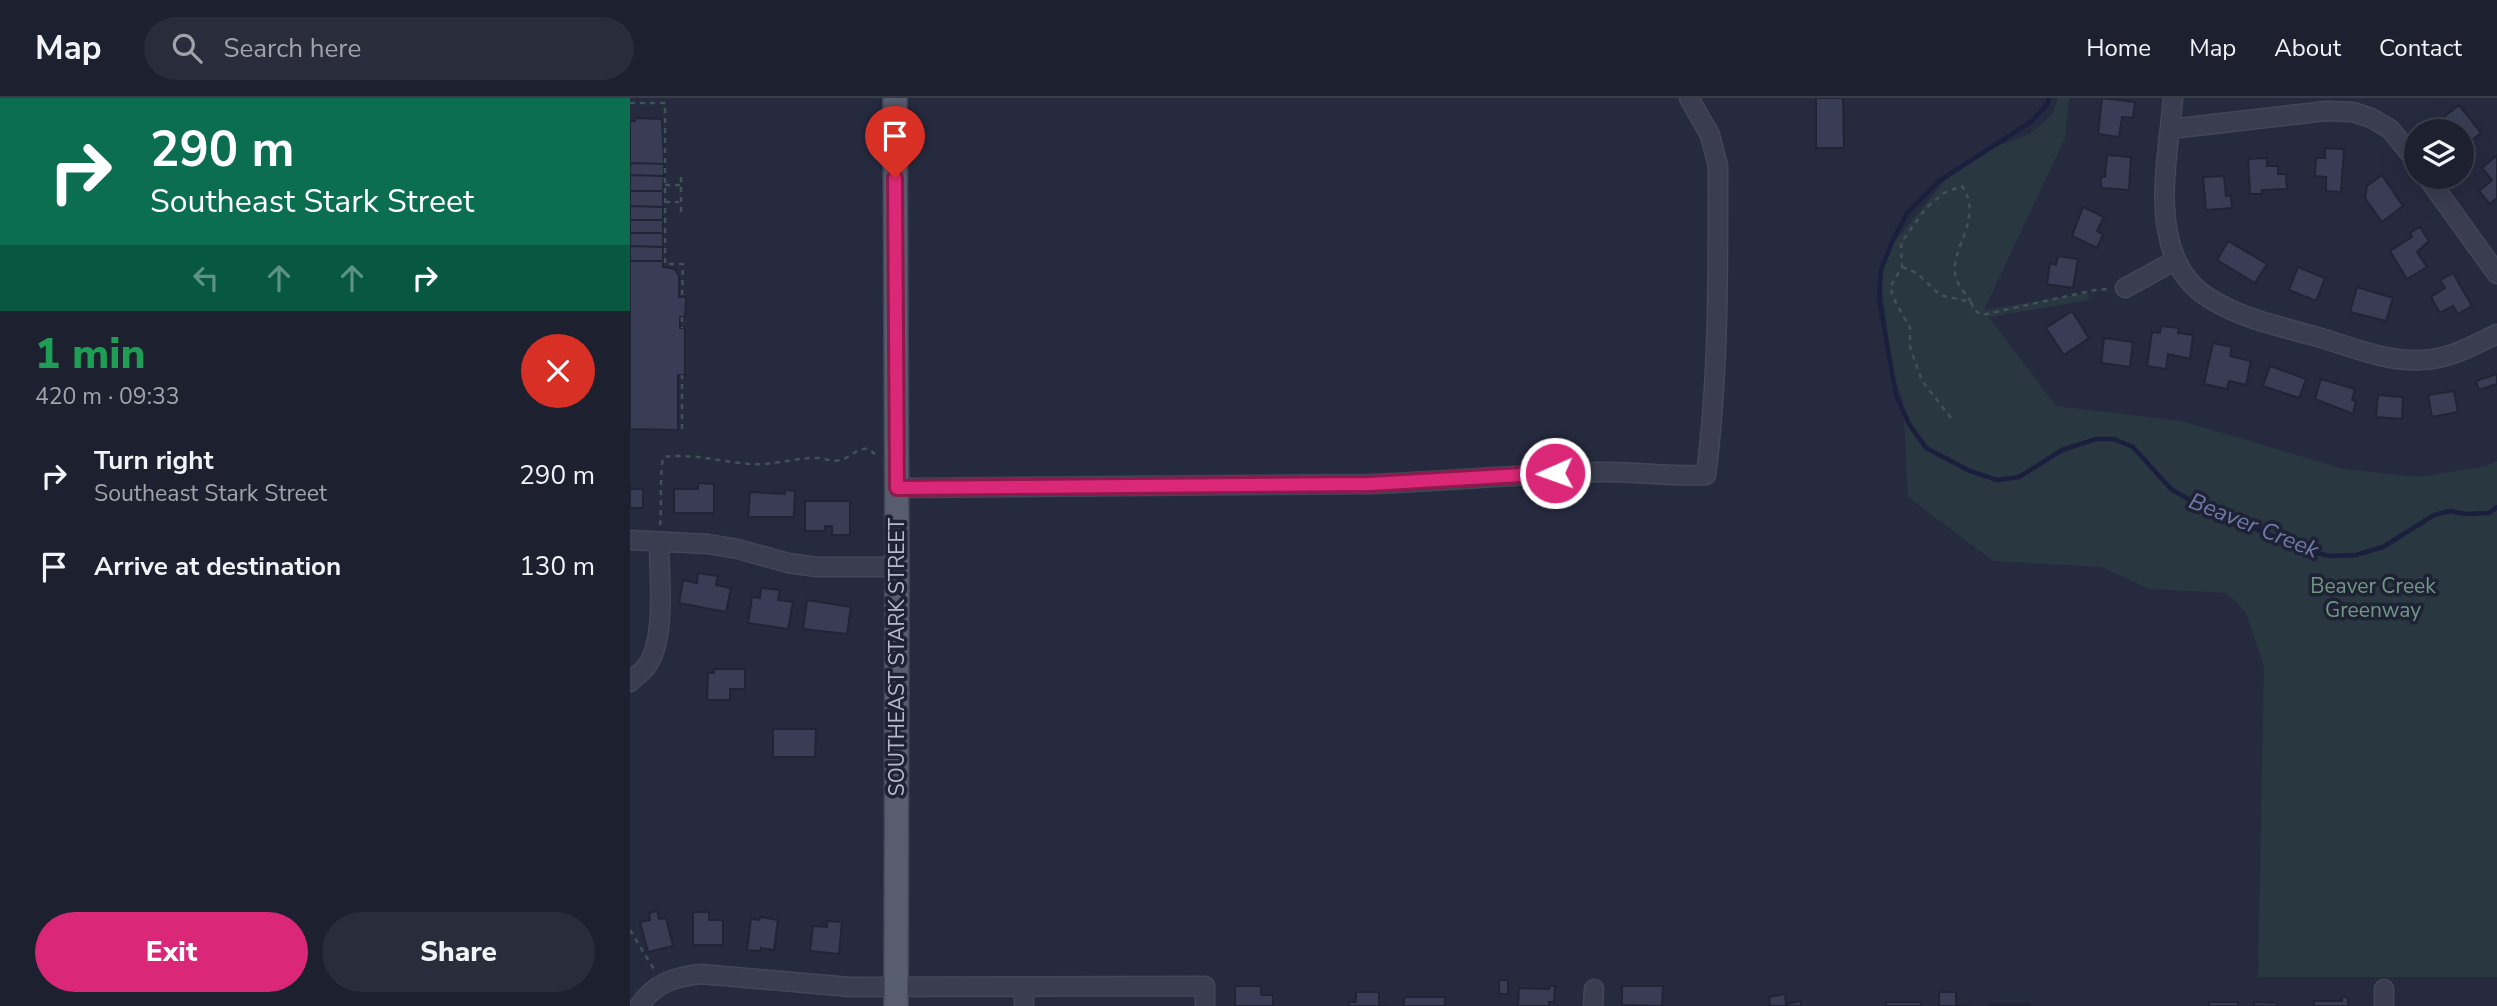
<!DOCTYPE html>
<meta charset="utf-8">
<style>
:root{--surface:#1c202f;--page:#292d3b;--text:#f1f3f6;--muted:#a0a3aa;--line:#3a3e4b;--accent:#db2777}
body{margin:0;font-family:"Nunito Sans",sans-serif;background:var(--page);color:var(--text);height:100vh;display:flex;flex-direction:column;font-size:26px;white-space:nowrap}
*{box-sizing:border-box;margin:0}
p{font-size:23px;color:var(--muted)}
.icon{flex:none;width:38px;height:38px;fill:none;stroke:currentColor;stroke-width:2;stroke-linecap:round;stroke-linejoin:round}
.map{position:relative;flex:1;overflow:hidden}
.sheet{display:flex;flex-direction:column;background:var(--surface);width:630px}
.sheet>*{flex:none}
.top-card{background:#0b6e4f;color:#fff;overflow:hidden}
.tools{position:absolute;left:1774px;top:21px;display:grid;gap:14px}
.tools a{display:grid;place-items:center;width:70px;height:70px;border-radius:50%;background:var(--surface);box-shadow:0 7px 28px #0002,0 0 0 2px var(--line);font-size:35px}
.pin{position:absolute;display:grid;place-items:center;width:60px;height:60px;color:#fff;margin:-72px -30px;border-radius:50% 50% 50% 0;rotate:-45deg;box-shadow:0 0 7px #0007}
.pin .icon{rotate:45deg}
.me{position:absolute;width:77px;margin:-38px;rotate:268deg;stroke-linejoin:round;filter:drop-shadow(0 0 5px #0008)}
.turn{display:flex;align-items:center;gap:24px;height:147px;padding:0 35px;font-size:32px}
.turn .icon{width:91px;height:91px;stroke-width:2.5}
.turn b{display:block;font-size:49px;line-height:60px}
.lanes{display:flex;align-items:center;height:66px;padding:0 35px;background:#0003;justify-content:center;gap:35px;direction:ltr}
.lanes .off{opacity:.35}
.round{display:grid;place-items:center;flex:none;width:74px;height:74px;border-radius:37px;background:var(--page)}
.overview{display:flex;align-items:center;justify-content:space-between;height:119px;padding:0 35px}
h1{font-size:42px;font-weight:800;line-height:52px;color:#1e9e55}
.primary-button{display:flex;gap:14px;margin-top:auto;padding:14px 35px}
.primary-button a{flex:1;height:80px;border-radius:42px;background:var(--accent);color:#fff;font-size:28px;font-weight:800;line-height:80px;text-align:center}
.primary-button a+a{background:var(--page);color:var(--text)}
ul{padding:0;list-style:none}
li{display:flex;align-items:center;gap:21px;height:91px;padding:0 35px}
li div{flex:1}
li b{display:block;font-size:26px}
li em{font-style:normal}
header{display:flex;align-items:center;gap:42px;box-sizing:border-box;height:98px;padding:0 35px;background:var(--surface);border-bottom:2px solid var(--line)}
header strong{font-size:33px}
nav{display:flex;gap:38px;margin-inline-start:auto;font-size:24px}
.search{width:490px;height:63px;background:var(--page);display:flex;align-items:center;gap:18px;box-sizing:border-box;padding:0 24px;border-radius:38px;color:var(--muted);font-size:26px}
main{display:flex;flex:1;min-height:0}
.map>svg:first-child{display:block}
.green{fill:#283740}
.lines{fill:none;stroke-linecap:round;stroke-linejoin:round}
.stream{stroke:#191f3d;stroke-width:4.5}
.building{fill:#383d55;stroke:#212436;stroke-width:2}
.minor-casing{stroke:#434658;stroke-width:21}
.major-casing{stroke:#434658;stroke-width:26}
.path{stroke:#415158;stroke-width:2.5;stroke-dasharray:5 5;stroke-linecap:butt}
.minor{stroke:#3a3d4f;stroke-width:18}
.major{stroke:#585c6f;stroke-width:23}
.route-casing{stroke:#8e194d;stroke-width:18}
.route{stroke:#db2777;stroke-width:12}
.labels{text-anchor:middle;stroke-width:7;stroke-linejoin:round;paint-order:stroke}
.park-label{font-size:21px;fill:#6e9a83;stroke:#1f2234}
.street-label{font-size:21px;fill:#b6b9ca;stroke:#1f2234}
.water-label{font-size:23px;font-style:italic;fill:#707aa8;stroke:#1f2234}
</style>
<header>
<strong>Map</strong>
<div class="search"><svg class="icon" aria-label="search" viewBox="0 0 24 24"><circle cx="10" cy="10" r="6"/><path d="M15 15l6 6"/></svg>Search here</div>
<nav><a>Home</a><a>Map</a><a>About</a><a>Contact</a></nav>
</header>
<main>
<section class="sheet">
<div class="top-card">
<div class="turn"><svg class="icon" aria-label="right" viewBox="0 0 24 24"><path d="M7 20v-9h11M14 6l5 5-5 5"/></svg><div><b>290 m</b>Southeast Stark Street</div></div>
<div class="lanes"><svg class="icon off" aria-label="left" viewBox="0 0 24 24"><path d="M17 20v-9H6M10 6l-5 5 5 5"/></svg><svg class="icon off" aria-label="ahead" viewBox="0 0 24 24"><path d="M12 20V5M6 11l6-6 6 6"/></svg><svg class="icon off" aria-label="ahead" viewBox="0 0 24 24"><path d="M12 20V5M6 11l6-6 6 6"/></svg><svg class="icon" aria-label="right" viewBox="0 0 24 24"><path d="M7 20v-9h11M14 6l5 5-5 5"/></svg></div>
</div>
<div class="overview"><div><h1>1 min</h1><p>420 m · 09:33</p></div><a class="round" style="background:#d93025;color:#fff"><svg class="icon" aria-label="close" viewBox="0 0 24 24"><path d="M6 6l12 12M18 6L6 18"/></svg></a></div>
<ul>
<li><svg class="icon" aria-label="right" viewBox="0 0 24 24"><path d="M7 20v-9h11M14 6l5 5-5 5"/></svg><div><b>Turn right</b><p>Southeast Stark Street</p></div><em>290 m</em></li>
<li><svg class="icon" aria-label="arrive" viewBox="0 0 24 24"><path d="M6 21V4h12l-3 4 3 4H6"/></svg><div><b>Arrive at destination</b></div><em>130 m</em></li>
</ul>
<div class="primary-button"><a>Exit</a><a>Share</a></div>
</section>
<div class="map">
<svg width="1867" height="908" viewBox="0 0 1867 908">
<rect width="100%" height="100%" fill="#262a3f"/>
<!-- green -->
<path class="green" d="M1428 0H1439L1435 40 1354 212 1458 195 1459 202 1359 219 1426 308 1552 323 1713 371 1788 379 1857 368 1867 363V879H1628L1634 569 1616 515 1597 495 1519 491 1472 469 1363 463 1278 399 1273 302 1263 278 1251 181 1260 149 1317 80 1357 52 1400 36 1422 17Z"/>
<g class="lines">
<!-- stream -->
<path class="stream" d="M1419 0 1417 7 1402 23 1309 83 1277 115 1262 144 1251 172 1249 201 1266 297 1279 326 1296 350 1340 373 1367 382 1389 379 1432 352 1466 341H1484L1503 349 1541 391 1565 405 1678 453 1700 458 1726 457 1753 449 1804 417 1820 413 1836 416 1859 415 1867 409"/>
</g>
<!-- building -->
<path class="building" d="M1186 0H1213L1214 50H1186Z
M1472 0 1505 4 1503 20 1492 19 1489 39 1468 36Z
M1829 7 1851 35 1832 50V33H1820L1811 21Z
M5 20 32 21 34 66 0 65V23H5Z
M1695 50 1714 51 1711 94 1696 93V79L1685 78 1686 60H1695Z
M1477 57 1501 59 1499 92 1471 90V79H1475Z
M1867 57V100L1860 106 1849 93 1862 82 1852 70Z
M1637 60V68H1648V76H1656L1657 91 1632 92V96H1620L1618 61Z
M0 65 34 66V78L0 77Z
M0 77 34 78 33 93H0Z
M1752 77 1773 108 1752 124 1735 100 1737 88Z
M1594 78 1596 98 1601 97 1602 110 1576 112 1573 79Z
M0 93H33V109L0 108Z
M0 108 33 109V122H0Z
M1453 109 1474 119 1467 133 1473 137 1467 150 1442 138Z
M0 122H33V135H0Z
M1790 129 1799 143 1787 154 1797 169 1777 181 1760 153 1782 139 1780 135Z
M0 135H33V149L0 148Z
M1598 143 1637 166 1625 185 1587 162Z
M0 148 33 149V163H0Z
M1428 158 1448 161 1443 190 1417 186 1420 165 1426 167Z
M0 163H33V169L45 171 49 178V199H56L55 219H50V230H55V277H48V332L0 331Z
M1668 169 1695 180 1686 203 1659 192Z
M1823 175 1842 208 1828 216 1823 208 1810 215 1801 199 1815 190 1810 182Z
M1727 189 1763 200 1756 223 1720 214Z
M1442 213 1459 240 1434 257 1416 230Z
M1531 228 1549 230 1548 235 1563 237 1560 261 1538 256 1536 271 1517 268 1522 234 1530 235Z
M1474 240 1503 244 1500 269 1471 265Z
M1583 245 1602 249 1600 258 1621 263 1616 287 1599 283 1597 291 1574 286Z
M1640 268 1676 281 1669 300 1633 288Z
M1867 276V286L1849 292 1846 283Z
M1691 281 1725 291 1722 302 1726 303 1723 316 1685 301Z
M1824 293 1828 314 1802 319 1798 297Z
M1748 297 1773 299 1772 321 1746 319Z
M0 385 1 391H13V410H0Z
M68 385 84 386V415H44V391H68Z
M155 392 165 393 164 419H118L120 394 155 396Z
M175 403H220V437H202V428H195V433H175Z
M68 475 88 478 86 487 101 490 96 514 49 505 53 482 67 485Z
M131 490 150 492 148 502 163 504 158 531 118 525 122 499 130 500Z
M177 502 221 509 217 536 173 531Z
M84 571H115V591H100V602H77L78 575H84Z
M143 631H186L185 659H143Z
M27 813 29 821 36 820 43 848 18 854 10 824 20 822 19 815Z
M63 814H79V822H93V847H63Z
M130 819 148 822 144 852 131 850V853L117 852 121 821 129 822Z
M197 823 212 824 209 856 180 853 183 828 197 829Z
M869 882H878V896H869Z
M605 888H631V897H643V908H605Z
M920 888H925L924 904H919V908H888L889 890 919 891Z
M992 888H1033L1032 908 992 907Z
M726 894H749V908H759H719V904H726Z
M1309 894H1326V907L1341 908H1309Z
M1155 896 1156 906 1171 903V908H1138H1140L1139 899Z
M774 899H815V908H774Z
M1712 899H1718V908H1684V903H1712Z
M1256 904H1291V908H1256Z
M1579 904H1608V908H1579Z
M1624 904 1647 905V908H1624Z
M1359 906H1400V908H1359Z"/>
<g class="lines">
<!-- minor casing -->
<g class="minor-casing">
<path id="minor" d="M1543 0C1539 52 1524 115 1547 164 1552 175 1560 185 1569 193 1602 219 1649 228 1688 239 1722 249 1756 264 1792 262 1820 261 1842 248 1867 236
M1541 31 1696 13 1723 14 1741 20 1760 31 1787 64
M1797 79 1867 176
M1495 190 1546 162
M267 390 740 386C816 383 893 376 969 374 1005 373 1040 379 1076 377 1089 275 1088 172 1088 68L1080 37 1059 0
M0 442 78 446 108 451 158 465 187 469H267
M0 584C5 579 12 574 16 569 37 542 29 477 29 444
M394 890V908
M9 908C25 885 44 879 71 876L220 889 575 888V908
M963 908 964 891
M1754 908V891"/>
</g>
<!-- major casing -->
<g class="major-casing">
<path id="major" d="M265 0 267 469 266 908"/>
</g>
<!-- path -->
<path class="path" d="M0 5H35V166H53L52 199
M35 87H51
M35 104H49
M51 114V78
M1272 169 1287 175 1310 197 1341 204 1344 212 1352 217 1465 192 1481 191
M52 219V230
M1321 320 1292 283 1280 249V230L1264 201 1260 189 1272 169 1271 145 1283 128 1297 109 1314 95 1332 88C1355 122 1318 150 1326 180 1328 188 1337 197 1341 204
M52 331V277
M30 427C32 412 29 368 34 359 63 355 91 364 120 366 142 368 166 359 189 360 196 361 204 364 210 362 223 360 233 340 247 359
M0 832 25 873"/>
<!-- minor -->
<use href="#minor" class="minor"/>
<!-- major -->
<use href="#major" class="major"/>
</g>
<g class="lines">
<!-- route casing -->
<g class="route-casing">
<path id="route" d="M265 80 267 390 740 386 925 375"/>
</g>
<!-- route -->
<use href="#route" class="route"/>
</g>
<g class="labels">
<!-- park labels -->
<g class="park-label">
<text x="1743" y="495">Beaver Creek<tspan x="1743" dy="24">Greenway</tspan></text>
</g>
<!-- street labels -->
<g class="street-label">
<text transform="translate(267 559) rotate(-90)" y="7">SOUTHEAST STARK STREET</text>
</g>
<!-- water labels -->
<g class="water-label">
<text transform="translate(1624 427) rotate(22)" y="8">Beaver Creek</text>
</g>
</g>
</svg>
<div class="tools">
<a><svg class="icon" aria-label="layers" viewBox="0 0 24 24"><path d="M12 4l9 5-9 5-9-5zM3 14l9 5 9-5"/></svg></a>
</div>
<div class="pin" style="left:265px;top:80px;background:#d93025"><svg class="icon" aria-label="arrive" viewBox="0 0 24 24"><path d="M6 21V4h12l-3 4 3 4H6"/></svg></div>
<svg class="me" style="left:925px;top:375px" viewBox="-20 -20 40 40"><circle r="17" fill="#db2777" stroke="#fff" stroke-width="3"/><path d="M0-11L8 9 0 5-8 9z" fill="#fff"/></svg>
</div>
</main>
